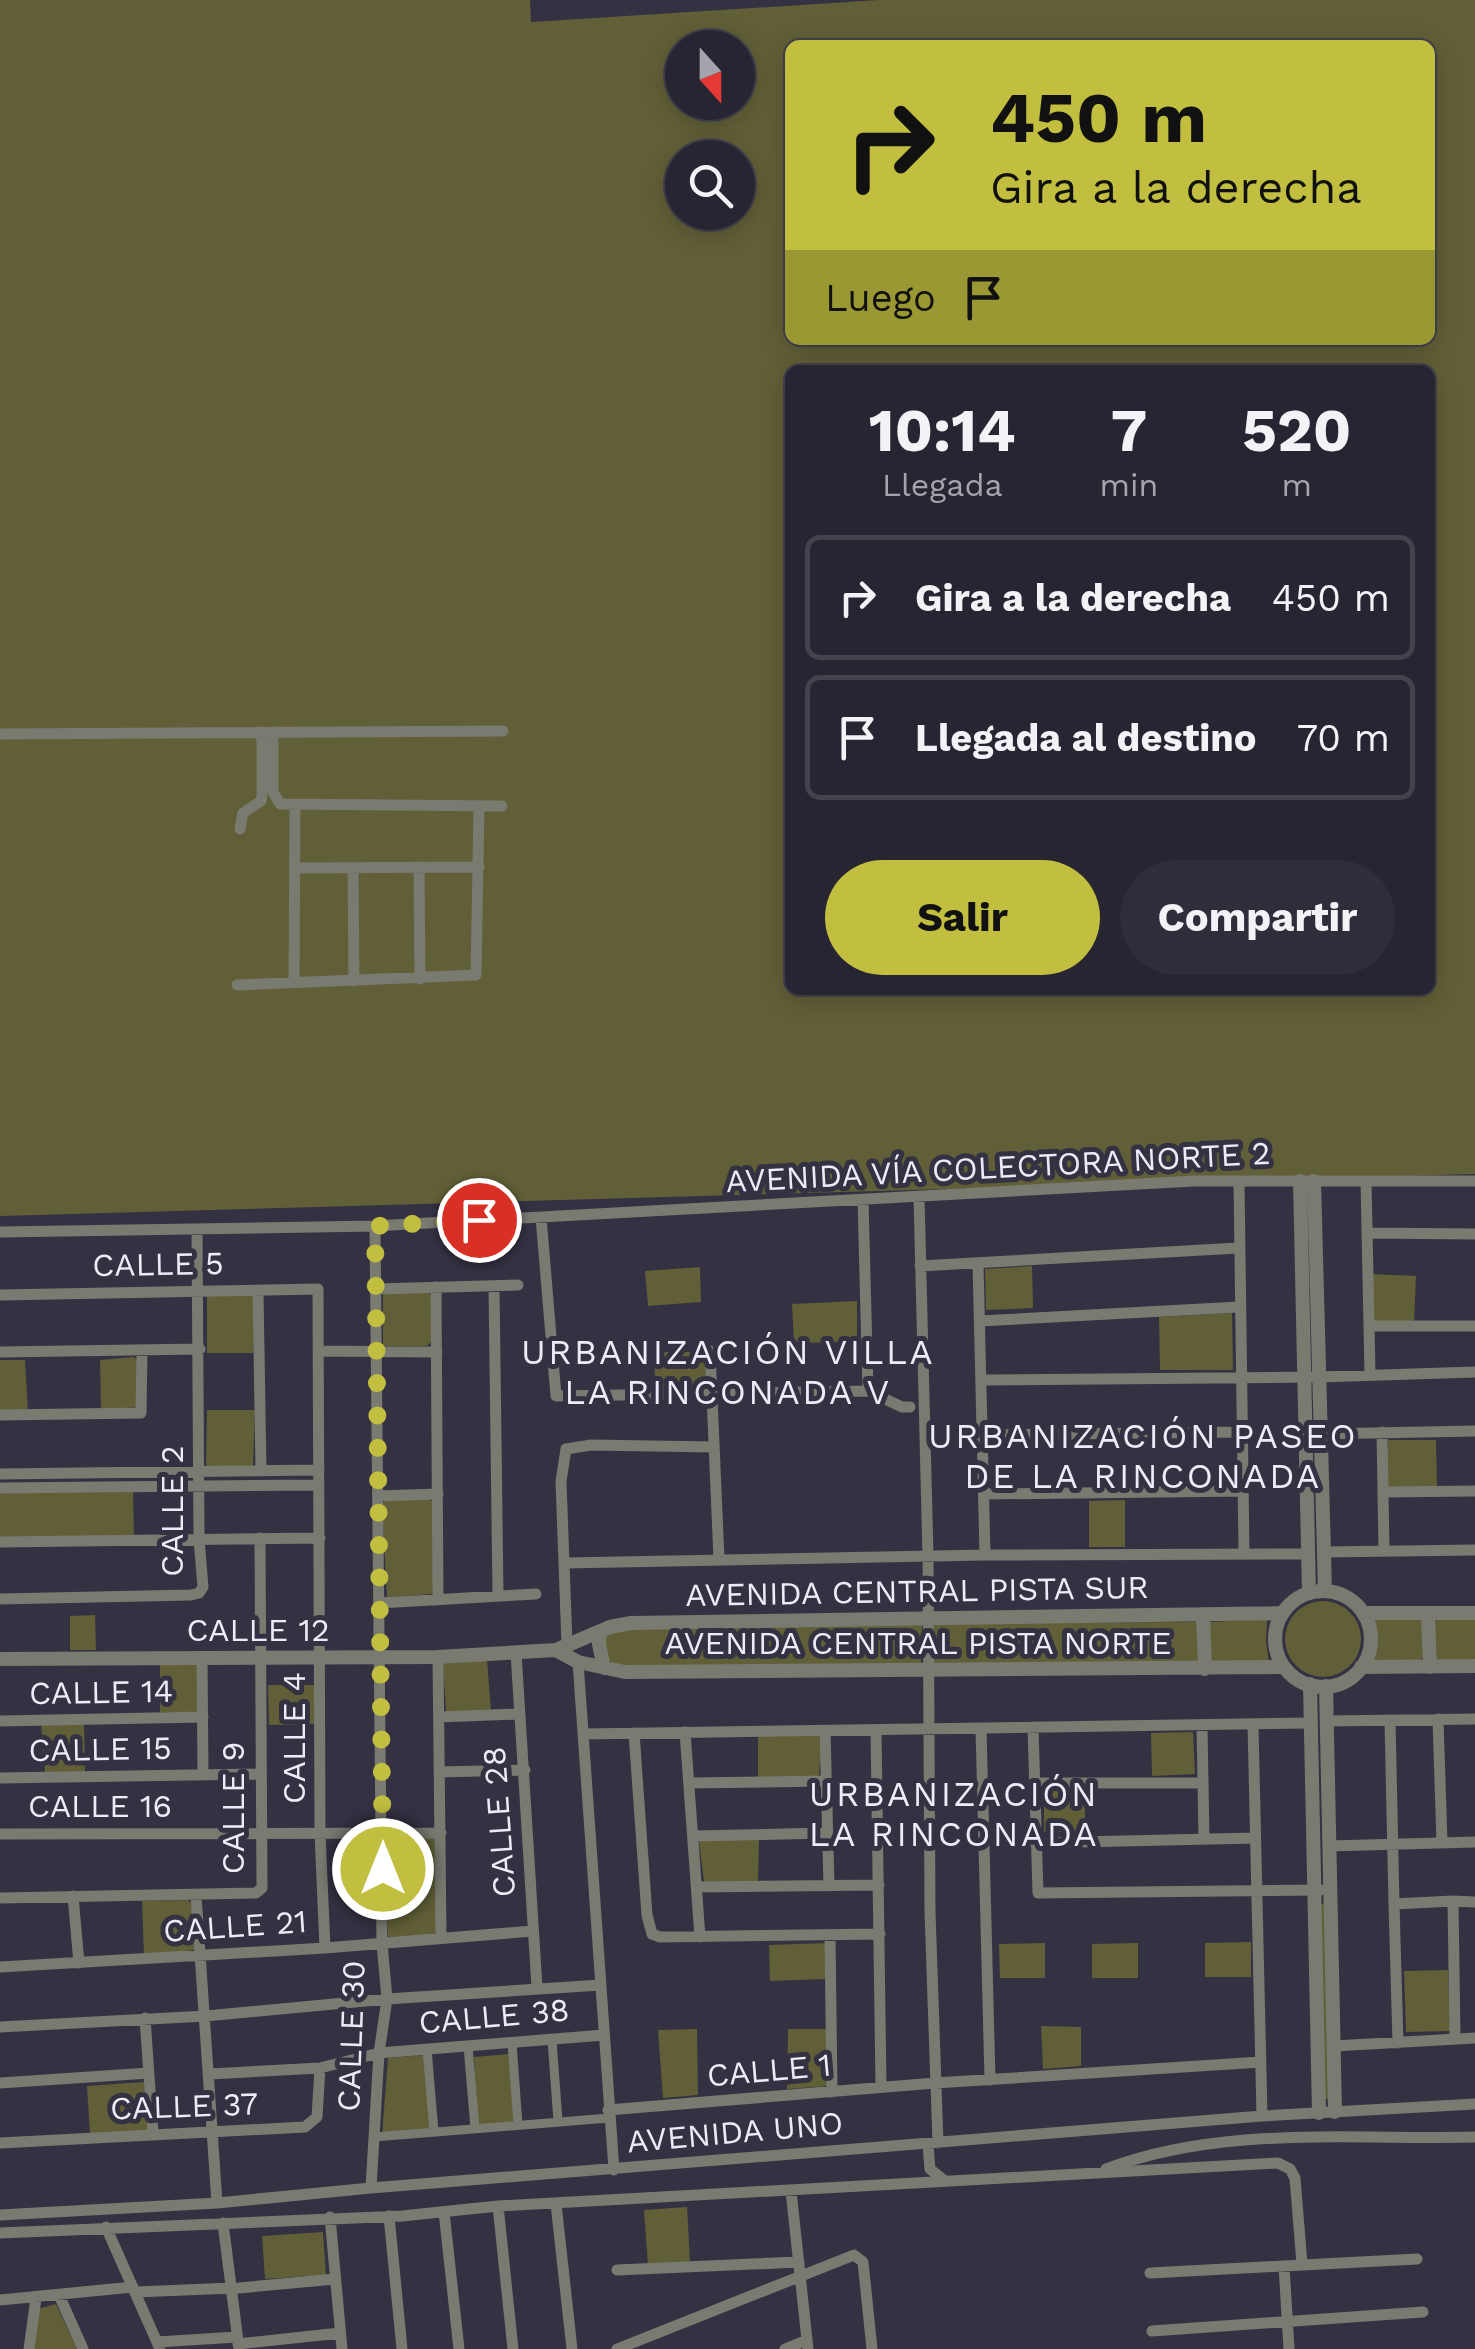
<!DOCTYPE html>
<html lang="es">
<meta charset="utf-8">
<style>
:root{--surface:#272532;--page:#2f2d3a;--text:#f1f3f6;--muted:#a4a5ac;--line:#43424d;--accent:#c1be40}
body{margin:0;font-family:"Work Sans",sans-serif;background:var(--page);color:var(--text);height:100vh;display:flex;flex-direction:column;font-size:38px;white-space:nowrap}
*{box-sizing:border-box;margin:0}
p{font-size:32px;color:var(--muted)}
.icon{flex:none;width:55px;height:55px;fill:none;stroke:currentColor;stroke-width:2;stroke-linecap:round;stroke-linejoin:round}
.map{position:relative;flex:1;overflow:hidden}
.sheet{position:absolute;left:785px;top:365px;width:650px;height:630px;display:flex;flex-direction:column;background:var(--surface);border-radius:15px;box-shadow:0 5px 25px #0003,0 0 0 2px var(--line)}
.sheet>*{flex:none}
.hud{position:absolute;left:785px;top:40px;width:650px;height:305px;border-radius:15px;box-shadow:0 5px 25px #0003,0 0 0 2px var(--line);background:#c1be40;color:#111;overflow:hidden}
.needle{width:65px;rotate:159deg}
.buttons{position:absolute;left:665px;top:30px;display:grid;gap:20px}
.buttons a{display:grid;place-items:center;width:90px;height:90px;border-radius:50%;background:var(--surface);box-shadow:0 5px 25px #0003,0 0 0 2px var(--line);font-size:50px}
.pin{position:absolute;display:grid;place-items:center;width:85px;height:85px;color:#fff;margin:-42px;border:5px solid #fff;border-radius:50%;box-shadow:0 2px 10px #0007}
.me{position:absolute;width:110px;margin:-55px;rotate:0deg;stroke-linejoin:round;filter:drop-shadow(0 0 8px #0008)}
.turn{display:flex;align-items:center;gap:35px;height:210px;padding:0 40px;font-size:45px}
.turn .icon{width:130px;height:130px;stroke-width:2.5}
.turn b{display:block;font-size:70px;line-height:85px}
.then{display:flex;align-items:center;height:95px;padding:0 40px;background:#0003;gap:20px;font-size:38px}
.eta{display:flex;justify-content:space-evenly;align-items:center;height:170px;text-align:center}
.eta b{font-size:60px;font-weight:700;line-height:70px}
.action{display:flex;gap:20px;margin-top:auto;padding:20px 40px}
.action a{flex:1;height:115px;border-radius:60px;background:var(--accent);color:#111;font-size:40px;font-weight:700;line-height:115px;text-align:center}
.action a+a{background:var(--page);color:var(--text)}
ul{padding:0;list-style:none}
li{display:flex;align-items:center;gap:30px;height:125px;margin:0 20px 15px;padding:0 20px;border:5px solid var(--line);border-radius:15px}
li div{flex:1}
li b{display:block;font-size:38px}
li em{font-style:normal}
.map>svg:first-child{display:block}
.green{fill:#605f37;fill-rule:evenodd}
.lines{fill:none;stroke-linecap:round;stroke-linejoin:round}
.pedestrian{stroke:#797a70;stroke-width:9}
.minor{stroke:#797a70;stroke-width:11}
.tertiary{stroke:#797a70;stroke-width:14}
.route{stroke:#c1be40;stroke-width:18;stroke-dasharray:0 32.4}
.labels{text-anchor:middle;stroke-width:10;stroke-linejoin:round;paint-order:stroke}
.street-label{font-size:32px;fill:#ecebf7;stroke:#343143}
.neighbourhood-label{font-size:35px;letter-spacing:2.5px;fill:#ecebf7;stroke:#343143}
</style>
<div class="map">
<svg width="1475" height="2349" viewBox="0 0 1475 2349">
<rect width="100%" height="100%" fill="#343143"/>
<!-- green -->
<path class="green" d="M0 0H530L531 22 879 0H1475V1174L0 1216ZM790 45H1430V340H790ZM682 48H738V102H682ZM682 158H738V212H682ZM790 370H1430V990H790Z
M1032 1266 1033 1308 986 1310 985 1269Z
M700 1267 701 1302 648 1306 645 1271Z
M1370 1274 1416 1276 1414 1324H1371Z
M383 1292H428L431 1295V1342L427 1346H383Z
M207 1295H252L256 1299 253 1353H207Z
M857 1301V1342L794 1343 792 1304Z
M1232 1313 1233 1370H1160L1159 1317Z
M653 1352H705L706 1389H656Z
M134 1357 138 1361V1407L101 1410 100 1360Z
M0 1360H25L28 1410H0Z
M207 1410H255L253 1467 209 1468 206 1465Z
M1388 1440H1436L1437 1487 1387 1489Z
M133 1492 134 1536 0 1538V1493Z
M427 1498 433 1502 434 1589 432 1594 387 1597 382 1504 386 1500Z
M1125 1500V1547H1089V1501Z
M1285 1639a38 38 0 1 1 76 0a38 38 0 1 1-76 0Z
M95 1615 96 1650H70V1616Z
M1416 1616 1423 1620 1425 1656 1417 1662 1369 1661 1374 1638 1369 1618Z
M1475 1617V1663H1446L1435 1659V1621L1439 1618Z
M1267 1619 1266 1642 1269 1662 1210 1661V1622Z
M1197 1622 1198 1662 932 1664 934 1626 938 1623Z
M919 1623 922 1626 921 1664 626 1670 606 1659V1636L619 1629Z
M487 1659 491 1711 446 1712 443 1663Z
M160 1663H197L198 1712H160Z
M268 1685H315L316 1724 269 1725Z
M41 1723 84 1724 85 1772H45Z
M1193 1732 1195 1774 1152 1776 1151 1733Z
M817 1734 821 1739 819 1778 758 1777V1736Z
M1044 1789H1085V1831L1044 1832Z
M433 1836 437 1841V1932L434 1936 391 1938 388 1936 386 1839Z
M701 1840H759L758 1882H704L699 1842Z
M188 1900 192 1904 194 1950 144 1956 142 1901Z
M1320 1904H1325L1329 2099H1324Z
M1251 1942V1977H1205V1943Z
M827 1943V1979L770 1981 769 1945Z
M1045 1943V1978H1000L999 1944Z
M1138 1943V1978H1092V1944Z
M1448 1970 1450 2031 1406 2032 1404 1971Z
M1041 2026 1081 2027V2066L1043 2069Z
M697 2029 698 2095 663 2098 658 2030Z
M788 2029H829L830 2086 787 2089Z
M509 2054 515 2122 478 2127 474 2057Z
M426 2055 431 2129 382 2135 388 2058Z
M144 2082 149 2131 90 2134 87 2086Z
M687 2207 690 2262 648 2266 644 2210Z
M323 2232 326 2275 265 2279 262 2236Z
M56 2304 77 2349H34L38 2309Z"/>
<g class="lines">
<!-- pedestrian -->
<path class="pedestrian" d="M552 2040 558 2121
M512 2043 518 2125
M468 2046 475 2128
M427 2049 434 2132
M374 2137 609 2118"/>
<!-- minor -->
<path class="minor" d="M277 732 273 735V792L280 804 502 806
M0 734 503 731
M240 829 243 813 261 801 262 796V741L259 732
M419 867 420 979
M295 868 479 867
M353 868 354 981
M294 982 295 805
M237 985 476 975 479 806
M1239 1181 1244 1552
M1366 1181 1370 1374
M919 1197 928 1556 930 1912 938 2143
M863 1200 868 1391
M541 1217 556 1396 868 1391 902 1407H910
M523 1218 1194 1181H1475
M0 1232 375 1226 514 1218
M1367 1233 1475 1234
M978 1263 985 1555
M920 1266 1238 1248
M494 1286 498 1595
M436 1287 438 1600
M376 1289 518 1285
M258 1290 261 1471
M0 1295 318 1289 320 1833 325 1948
M980 1321 1239 1307
M1369 1326H1475
M318 1351 437 1352
M710 1351 719 1559
M0 1352 200 1349
M982 1380 1319 1377 1475 1372
M0 1415 141 1413 142 1351
M1382 1432 1384 1551
M1320 1434 1475 1431
M983 1435 1242 1432
M0 1474 319 1470
M0 1488 319 1485
M1384 1492 1475 1491
M984 1494 1243 1491
M378 1496 438 1494
M0 1542 320 1538
M1323 1552 1475 1550
M565 1563 985 1555 1307 1554
M0 1599 191 1595 199 1593 203 1587 199 1539 197 1230
M379 1603 536 1594
M567 1645 561 1481 566 1449 591 1445 714 1447
M516 1653 537 1987
M202 1657 203 1775
M438 1657 441 1938
M578 1662 614 2170
M439 1717 519 1714
M1438 1719 1442 1843
M1390 1720 1394 1904
M0 1721 203 1717
M1327 1721 1475 1719
M1253 1725 1262 2116
M1202 1726 1204 1839
M1033 1727 1038 1893 1321 1890
M981 1728 990 2080
M876 1730 881 2087
M825 1731 829 1886
M685 1732 700 1937
M634 1733 647 1915 652 1934 660 1937 880 1934
M584 1734 1310 1723
M439 1772 525 1770
M0 1778 261 1774
M689 1783 826 1781
M1035 1783H1202
M0 1834 441 1833
M693 1836 827 1833
M1035 1843 1255 1838
M1329 1846 1475 1842
M697 1887 879 1885
M196 1895 217 2203
M73 1896 79 1963
M0 1898 256 1893 262 1888 260 1538
M1453 1901 1475 1902
M830 1936 832 2092
M0 1967 325 1948 533 1931
M145 2018 153 2133
M0 2027 206 2016 387 1999 601 1985
M1398 2043 1394 1904 1453 1901 1455 2039
M1334 2046 1475 2038
M210 2074 320 2068 379 2053 604 2035
M0 2083 149 2073
M608 2110 935 2083 1261 2062
M0 2143 305 2127 317 2117 320 2068
M928 2144 930 2169 945 2181
M1106 2169C1223 2125 1352 2140 1475 2137
M371 2188 379 2053 387 1999 382 1943 375 1226
M791 2191 808 2349
M556 2204 572 2349
M498 2206 513 2349
M444 2212 459 2349
M0 2215 217 2203 371 2188 1262 2116 1475 2104
M389 2216 402 2349
M330 2217 342 2349
M223 2223 239 2349
M106 2227 160 2349
M0 2233 402 2216 498 2206 1278 2163 1290 2169 1295 2178 1302 2264
M1284 2266 1289 2349
M617 2270 799 2262
M1150 2273 1417 2259
M239 2288 335 2279
M135 2292 233 2288
M59 2295 83 2349
M0 2300 133 2287
M1152 2331 1423 2312
M157 2342 237 2337
M238 2344 340 2333
M29 2349 36 2298
M617 2349 854 2255 863 2262 872 2349
M785 2349 807 2340"/>
<!-- tertiary -->
<path class="tertiary" d="M1300 1181 1309 1593
M1314 1181 1325 1591
M1275 1639a48 48 0 1 1 96 0a48 48 0 1 1-96 0Z
M1363 1613H1475
M1203 1614 1205 1669
M1428 1614 1430 1667
M600 1632 599 1644 604 1668
M556 1650 578 1662 625 1672 1284 1667
M0 1659 438 1657 556 1650 610 1627 631 1623 1283 1613
M1361 1667 1475 1666
M1310 1684 1319 2113
M1326 1686 1335 2112"/>
</g>
<g class="lines">
<!-- route -->
<path class="route" d="M383 1869 375 1226 479 1220"/>
</g>
<g class="labels">
<!-- street labels -->
<g class="street-label">
<text transform="translate(998 1167) rotate(-3)" y="11">AVENIDA VÍA COLECTORA NORTE 2</text>
<text transform="translate(158 1264) rotate(-1)" y="11">CALLE 5</text>
<text transform="translate(172 1511) rotate(-90)" y="11">CALLE 2</text>
<text transform="translate(917 1591) rotate(-1)" y="11">AVENIDA CENTRAL PISTA SUR</text>
<text x="258" y="1641">CALLE 12</text>
<text x="918" y="1654">AVENIDA CENTRAL PISTA NORTE</text>
<text transform="translate(101 1692) rotate(-1)" y="11">CALLE 14</text>
<text transform="translate(294 1738) rotate(-90)" y="11">CALLE 4</text>
<text transform="translate(100 1749) rotate(-1)" y="11">CALLE 15</text>
<text x="100" y="1817">CALLE 16</text>
<text transform="translate(233 1808) rotate(-90)" y="11">CALLE 9</text>
<text transform="translate(499 1822) rotate(-94)" y="11">CALLE 28</text>
<text transform="translate(235 1926) rotate(-4)" y="11">CALLE 21</text>
<text transform="translate(494 2016) rotate(-5)" y="11">CALLE 38</text>
<text transform="translate(351 2036) rotate(-88)" y="11">CALLE 30</text>
<text transform="translate(769 2070) rotate(-5)" y="11">CALLE 1</text>
<text transform="translate(184 2106) rotate(-2)" y="11">CALLE 37</text>
<text transform="translate(735 2132) rotate(-5)" y="11">AVENIDA UNO</text>
</g>
<!-- neighbourhood labels -->
<g class="neighbourhood-label">
<text x="728" y="1364">URBANIZACIÓN VILLA<tspan x="728" dy="40">LA RINCONADA V</tspan></text>
<text x="1143" y="1448">URBANIZACIÓN PASEO<tspan x="1143" dy="40">DE LA RINCONADA</tspan></text>
<text x="954" y="1806">URBANIZACIÓN<tspan x="954" dy="40">LA RINCONADA</tspan></text>
</g>
</g>
</svg>
<div class="buttons">
<a><svg class="needle" viewBox="-14 -14 28 28"><path d="M0-13l5 13h-10z" fill="#e53935"/><path d="M0 13l5-13h-10z" fill="#a4a5ac"/></svg></a>
<a><svg class="icon" aria-label="search" viewBox="0 0 24 24"><circle cx="10" cy="10" r="6"/><path d="M15 15l6 6"/></svg></a>
</div>
<div class="pin" style="left:479px;top:1220px;background:#d93025"><svg class="icon" aria-label="arrive" viewBox="0 0 24 24"><path d="M6 21V4h12l-3 4 3 4H6"/></svg></div>
<svg class="me" style="left:383px;top:1869px" viewBox="-20 -20 40 40"><circle r="17" fill="#c1be40" stroke="#fff" stroke-width="3"/><path d="M0-11L8 9 0 5-8 9z" fill="#fff"/></svg>
<div class="hud">
<div class="turn"><svg class="icon" aria-label="right" viewBox="0 0 24 24"><path d="M7 20v-9h11M14 6l5 5-5 5"/></svg><div><b>450 m</b>Gira a la derecha</div></div>
<div class="then">Luego<svg class="icon" aria-label="arrive" viewBox="0 0 24 24"><path d="M6 21V4h12l-3 4 3 4H6"/></svg></div>
</div>
<section class="sheet">
<div class="eta">
<div><b>10:14</b><p>Llegada</p></div>
<div><b>7</b><p>min</p></div>
<div><b>520</b><p>m</p></div>
</div>
<ul>
<li><svg class="icon" aria-label="right" viewBox="0 0 24 24"><path d="M7 20v-9h11M14 6l5 5-5 5"/></svg><div><b>Gira a la derecha</b></div><em>450 m</em></li>
<li><svg class="icon" aria-label="arrive" viewBox="0 0 24 24"><path d="M6 21V4h12l-3 4 3 4H6"/></svg><div><b>Llegada al destino</b></div><em>70 m</em></li>
</ul>
<div class="action"><a>Salir</a><a>Compartir</a></div>
</section>
</div>
